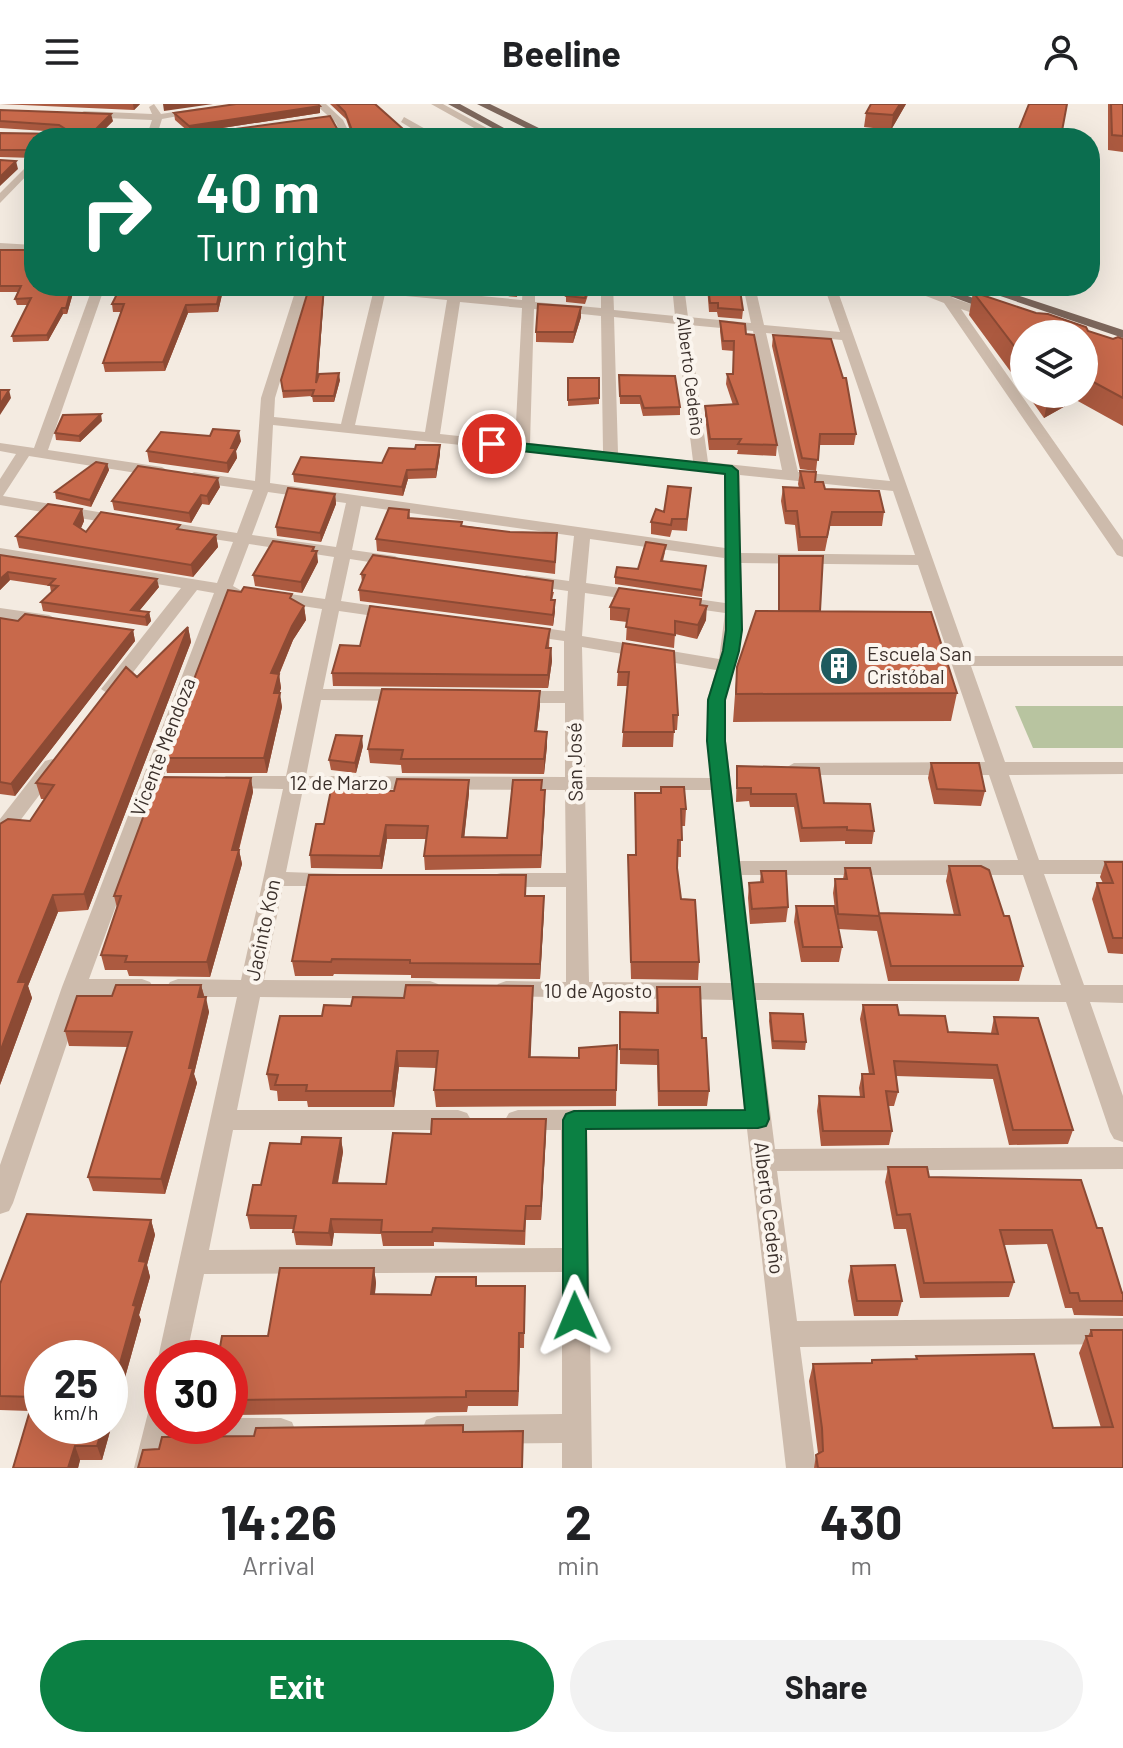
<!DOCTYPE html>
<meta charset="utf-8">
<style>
:root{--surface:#fff;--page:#f2f2f2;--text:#202124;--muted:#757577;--accent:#0b8043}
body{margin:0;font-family:Barlow,sans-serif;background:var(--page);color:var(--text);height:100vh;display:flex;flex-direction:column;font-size:30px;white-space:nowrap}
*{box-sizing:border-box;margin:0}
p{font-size:26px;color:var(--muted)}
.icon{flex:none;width:44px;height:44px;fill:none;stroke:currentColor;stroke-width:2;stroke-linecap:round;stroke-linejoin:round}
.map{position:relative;height:1364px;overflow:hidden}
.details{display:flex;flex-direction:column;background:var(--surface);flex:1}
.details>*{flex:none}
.top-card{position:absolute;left:24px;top:24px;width:1076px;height:168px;border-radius:32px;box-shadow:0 8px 32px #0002;background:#0b6e4f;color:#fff;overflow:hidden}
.tools{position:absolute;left:1010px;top:216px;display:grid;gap:16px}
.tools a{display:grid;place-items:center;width:88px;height:88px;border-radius:50%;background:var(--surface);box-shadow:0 8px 32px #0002;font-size:40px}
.speed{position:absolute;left:24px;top:1236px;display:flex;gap:16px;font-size:40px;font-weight:700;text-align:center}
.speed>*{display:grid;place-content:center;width:104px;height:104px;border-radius:50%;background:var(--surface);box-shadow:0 8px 32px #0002;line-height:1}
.speed small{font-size:20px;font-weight:400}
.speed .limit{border:12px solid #d22;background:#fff;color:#111}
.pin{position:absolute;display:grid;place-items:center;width:68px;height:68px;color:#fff;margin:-34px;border:4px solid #fff;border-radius:50%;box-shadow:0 2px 8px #0007}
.me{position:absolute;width:88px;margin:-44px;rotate:359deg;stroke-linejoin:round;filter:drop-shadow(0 0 6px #0008)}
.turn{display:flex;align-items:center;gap:28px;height:168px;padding:0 40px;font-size:36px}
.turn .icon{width:104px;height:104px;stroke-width:2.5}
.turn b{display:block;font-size:56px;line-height:68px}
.eta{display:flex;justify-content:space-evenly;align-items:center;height:136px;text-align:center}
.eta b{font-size:48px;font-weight:700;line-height:56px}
.primary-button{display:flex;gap:16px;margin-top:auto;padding:16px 40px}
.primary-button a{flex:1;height:92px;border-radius:48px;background:var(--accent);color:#fff;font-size:32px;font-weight:700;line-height:92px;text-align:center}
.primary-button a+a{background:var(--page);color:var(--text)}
header{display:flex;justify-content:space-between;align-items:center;height:104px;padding:0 40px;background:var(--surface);font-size:36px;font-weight:700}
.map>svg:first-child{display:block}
.green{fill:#b8c4a0}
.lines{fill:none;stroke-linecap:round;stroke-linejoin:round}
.street{fill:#cdbbac;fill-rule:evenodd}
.primary{fill:#7d675c;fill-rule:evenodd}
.wall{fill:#ac5a40}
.shaded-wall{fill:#8c4a34}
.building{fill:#c8694b;stroke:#8c4a34;stroke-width:2}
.route{fill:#0b8043;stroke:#07532c;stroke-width:2}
.labels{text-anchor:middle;stroke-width:8;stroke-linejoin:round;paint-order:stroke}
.far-street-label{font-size:18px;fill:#3b302b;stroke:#fbf5ee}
.poi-label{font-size:20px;fill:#3b302b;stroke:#fbf5ee;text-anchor:start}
.street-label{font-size:20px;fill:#3b302b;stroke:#fbf5ee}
</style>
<header><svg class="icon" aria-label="menu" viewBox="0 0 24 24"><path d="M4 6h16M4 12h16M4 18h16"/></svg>Beeline<svg class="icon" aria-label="person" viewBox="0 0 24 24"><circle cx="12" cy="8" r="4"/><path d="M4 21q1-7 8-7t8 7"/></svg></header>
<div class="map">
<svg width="1123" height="1364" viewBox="0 0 1123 1364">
<rect width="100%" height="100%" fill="#f4ebe1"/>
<!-- green -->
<path class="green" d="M1015 602H1123V644H1033Z"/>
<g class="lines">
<!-- street -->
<path class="street" d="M154 0 161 10 200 4 205 7 162 15 156 34H146L152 16 84 13 79 10 84 7 152 10 149 3Z
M315 0H326L343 16 352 34H342L336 19Z
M431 0H443L505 34H492Z
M404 13 438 32 439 34H427L401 18Z
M224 25 228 30 178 34 183 31Z
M34 55V64L0 99V89Z
M0 139 34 141V149L0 147Z
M93 182H105L48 346 162 363 170 368 162 373 29 352 3 392 128 413 130 416 122 421 0 401V375L16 350 0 347V339L34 344Z
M297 182H309L275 294 274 313 341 320 373 189 341 186 335 182H378L522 196 523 182H535V198L601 204V182H613L614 206 675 212 672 182H684L688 213 751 219 743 182H755L764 221 840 228 824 182H836L967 552H1123V562H971L1005 658H1123V670L1009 671 1039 756H1123V770H1044L1084 881H1123V899L1090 898 1123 992V1038L1114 1035 1110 1028 1066 898 756 896 775 1045 1123 1043V1065L777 1067 797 1217 1123 1214V1240L800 1243 816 1364H786L747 1025 587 1026 592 1364H562V1339L437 1340 426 1336 422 1326 426 1316 437 1312 562 1310V1168L204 1170 186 1254H162V1263L158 1254 237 893H178L170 890 166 884 170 878 178 875 241 876 283 685 226 684 216 678 226 672H286L322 505 269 497 260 492 269 487 325 495 334 453 249 440 233 482 242 487 239 491 230 492 89 875H142L150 878 154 884 150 890 142 893 83 892 13 1099 9 1107 0 1110V1061L62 883 214 489 197 486 117 589 110 591 101 585 181 484 0 454V444L217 479 233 438 154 426 146 421 154 416 237 429 253 386 194 378 186 373 194 368 255 377 261 294ZM385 190 447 196 425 328 355 321ZM460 198 522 204 515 338 440 330ZM534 205 601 212 603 347 530 339ZM614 213 676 220 693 357 618 349ZM689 221 753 227 782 366 708 358ZM766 229 842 236 890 377 798 368ZM273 321 724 369 725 444 270 379ZM740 371 893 387 915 451 741 449ZM268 388 346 399 336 443 252 431ZM361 402 574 432 569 477 526 471 518 476 526 481 568 487 565 527 522 521 513 526 522 531 564 537V587H513L504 593 513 599H565V673L306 672 321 596 405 597 414 591 405 585H323L339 507 395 515 404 510 395 505 341 497 350 455 395 462 403 457 395 452 352 446ZM590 435 724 454 725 499 676 492 667 497 676 502 725 509 719 555 582 532 585 489 641 497 650 492 641 487 586 479ZM741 459 918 461 985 658 794 659 784 665 794 671H989L1018 756 740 757 726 637 725 596 743 526ZM582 543 716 566 707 596 710 674 585 673ZM303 685 565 686 566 769H501L493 771 490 776 493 781 501 783H566V878L506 877 498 880 494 886 498 892 733 896 744 1005 518 1006 509 1009 505 1016 509 1023 518 1026H561L562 1144 209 1146 233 1026H458L467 1023 471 1016 467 1009 458 1006H237L260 893 430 895 438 892 442 886 438 880 430 877 264 876 283 782H333L341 780 344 775 341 770 286 768ZM585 686H711L731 879 589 878ZM742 771H1023L1061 881 754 879Z
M900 182H918L936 188 937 183H945L953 194 1050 227 1052 230H1032L961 205 1123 436V453L1117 451 944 199Z
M0 504 49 511 58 516 49 521 0 514Z
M52 655 62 661 7 734 0 736V715L45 657Z
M162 1289V1322H230V1314H281L292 1318 296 1328 292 1338 281 1342 168 1343 164 1364H134L152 1293Z"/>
<!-- primary -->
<path class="primary" d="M448 0H460L504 24 496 26Z
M477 0H490L559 34H546Z
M923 182H941L1003 205 993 208Z
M971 182H989L1123 226V234Z"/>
</g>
<!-- wall -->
<path class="wall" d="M0 0H140L134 6Z
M330 0H375L412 34H199V30L351 29 346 15Z
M871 0H906L891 26 864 23 866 9Z
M1067 0 1060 34H1016L1017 30Z
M1108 0H1123V48L1108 46Z
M0 6 113 17 96 34H34V54L0 53V29L63 30 60 28 0 24Z
M174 9H320L190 29 175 16Z
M0 146 34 182H75L67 210H63L48 237 13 238 12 232 28 201H17L15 195 18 188H0Z
M224 182 218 208 188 209 165 267 105 268 103 259 121 208H113L112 200Z
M400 182H518L517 193Z
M570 182H591L585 200 566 198V192Z
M707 182H735L743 206 742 215 718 213 717 208H709Z
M973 188 1113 235H1123V322L1076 296 1044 314 1027 290H1084V230H1024V286L969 211Z
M324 189 318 274 340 276 334 298H313L312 292 283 294 281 276Z
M581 203V213L573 239 536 238V228Z
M720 217 746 230 777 341 776 352 737 350 738 346H709L705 312V302L733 301 726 280 727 270H733L734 247 722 246 720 227Z
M773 231 856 330 854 341H819L816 367 800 365 772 242Z
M619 271 680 303V311L643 312 640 300H620Z
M568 274H599V300L568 302Z
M102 317 80 338 56 336 55 329Z
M241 337 236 347 237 354 228 369 149 358 147 347Z
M440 341V350L436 374 408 375 403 392 294 378 293 370 382 359 415 345Z
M107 360 109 366 91 403 56 395 55 388Z
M800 367 825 385 884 408 882 422H830L825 447H798L795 421 785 420 781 397 783 383 799 384 798 380Z
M220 383 209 401 202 400 191 419 114 406 112 397Z
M691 384 687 427 672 426 670 433 651 430V418Z
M335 390 336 400 321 438 277 432 276 423Z
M82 405 84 417 81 424 86 428 181 426 216 431 218 443 193 473 19 444 16 432Z
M409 406 410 414 510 428 557 429 555 470 377 447 376 435Z
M314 447 318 458 302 489 255 482 253 471Z
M665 448 663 457 706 462 702 493 615 480V473L638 465Z
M0 451 159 483 139 507 149 508 151 517 147 522 43 507 41 498 51 488 50 482 10 476 0 486Z
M779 452 820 507 957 589 951 617 733 618 737 563 778 507Z
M361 470 554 488 552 496 555 507 553 522 360 497 359 486 362 478Z
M293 496 304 502 306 516 293 536 279 571 281 584 279 589 282 603 267 669H167L164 654Z
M700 501 706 516 697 535 675 530 674 544 626 536 627 518 610 516V503Z
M0 514 18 517 133 526 135 537 15 692 0 690Z
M188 523 191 538 88 806 58 808 28 882 32 894 0 981 30 717 45 695H41L36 679 137 573Z
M550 525 549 544H551L552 557 548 584 333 582 332 569 360 542Z
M623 539 678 611 677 626H674L673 643H622L627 582H617L618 568Z
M540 587V601L537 627 547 628V642L544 670 402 669 401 661 370 659 368 645Z
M363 642 356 669 331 666 329 656Z
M931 659 985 687 981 702 934 700 928 674Z
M737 662 824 699 874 727 872 740H845V737L800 738 794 703H750L749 697 736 698Z
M251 674 253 688 239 746 242 760 210 873 129 872 127 866H105L101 851 117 804 114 792Z
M542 676V686H545V699L541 764 425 766 424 752 427 735H387L382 765 311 764 310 751 324 720 469 689 464 733 507 734Z
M635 689 686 705 685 722H681V753H678L677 764 681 795 699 858 698 876 631 875 628 768V751H635Z
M1105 758H1123V850L1108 849 1092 795 1097 779H1103L1100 773Z
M949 762 1004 812 1023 862 1019 877H888L877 827 838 825 842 843 839 858H801L794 818 796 802 835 806 833 789 835 775H843L845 764 879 809 954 811 946 777Z
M761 767 788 803 786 818 750 820 748 794 749 779 760 778Z
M526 792 544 807 540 875 411 874V871L334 870 333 872H295L292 857Z
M201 881 209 908 194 970 197 979 165 1090 93 1087 88 1073 128 943 69 942 65 927 112 892Z
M533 882 530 953 579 954 617 941 616 1002 436 1003 434 986 436 964 399 963 394 1003H308L307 997H278L277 987 270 986 267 970 322 912 351 902 404 894Z
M657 883 702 934 709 987 707 1002H658L657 961 620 960V908L656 909Z
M863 901 899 911 948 928 991 929 994 913 1073 1026 1068 1040 1009 1041 993 975 896 972 898 988 894 1002H888L892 1027 889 1041 821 1042 817 1007 819 992 860 993 859 984 862 970H869L860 915Z
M770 909 806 938 805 946 772 945 769 917Z
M546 1029 541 1116H526L525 1141 434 1138V1142H383L381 1130 334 1129 332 1142 296 1141 293 1125H250L247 1111 261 1081 301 1040 341 1034 343 1048 338 1079 386 1080 431 1030Z
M888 1063 929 1073 1097 1124 1123 1189V1212L1074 1211 1072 1204H1065L1047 1140 1004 1141 1014 1178 1009 1193 920 1194 906 1125H894L885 1078Z
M151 1116 155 1131 147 1161 150 1173 139 1211 141 1216 102 1356H80L78 1364H13L30 1307 0 1306V1180Z
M851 1162 902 1197 898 1212H854L848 1177Z
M374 1164 376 1179 375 1190 431 1191 476 1173 477 1182H525L524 1244H520L518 1302H468L467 1308 230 1311V1254L268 1232Z
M1091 1226 1123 1364H814L816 1351 818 1349 809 1277 813 1260 871 1259 872 1256 916 1255V1252L1053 1324H1101L1079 1249 1086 1232H1088Z"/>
<!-- shaded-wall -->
<path class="shaded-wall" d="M133 0H140L134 6Z
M163 0H213L164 7Z
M900 0H906L891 26 893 11Z
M320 2V9L190 29 189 22Z
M111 10 113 17 96 34H87Z
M16 57 18 65 0 82V73Z
M72 182H75L67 210 66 204Z
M221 182H224L218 208 217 200Z
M324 183V189L317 286 316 279Z
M186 201 188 209 165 267 163 258Z
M581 203V213L573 239 574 228Z
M62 204 63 210 48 237 47 231Z
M339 269 340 276 334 298V292Z
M9 286 11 294 0 311V300Z
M1049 290H1077L1076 296 1044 314Z
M101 310 102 317 80 338 79 332Z
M239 327 241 337 236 347 237 354 228 369 227 359 231 344Z
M440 341V350L436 374V365Z
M107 360 109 366 91 403 90 396Z
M407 366 408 375 403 392 402 383Z
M218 374 220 383 209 401 207 392Z
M335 390 336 400 321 438 320 429Z
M201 391 202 400 191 419 189 409Z
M82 405 84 417 77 433 74 420Z
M216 431 218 443 193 473 191 461Z
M314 443 315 452 317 447 318 458 302 489 301 478Z
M8 468 10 476 0 486V475Z
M157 475 159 483 135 512 131 506Z
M555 496V507L553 522V511Z
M304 502 306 516 293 536 279 570 281 584 276 603 271 569 292 522Z
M707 502 706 516 697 535 698 521Z
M149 508 151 517 147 522 145 513Z
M188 523 191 538 88 806 84 790Z
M133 526 135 537 15 692 11 680Z
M551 544 552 557 548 584V571Z
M540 587V601L535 642V627Z
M280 589 282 603 267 669 264 654Z
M547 628V642L544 670V655Z
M362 632 363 642 356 669 355 659Z
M251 674 253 688 235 760 232 746Z
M469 676V689L463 746 462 733Z
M545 686V699L541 764V751Z
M386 721 387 735 382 765 380 752Z
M239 746 242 760 210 873 207 858Z
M53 791 58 808 28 882 32 894 0 981V948L18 878Z
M544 792V807L540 875V860Z
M201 881 205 896 198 893Z
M533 882V898L530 969 529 953Z
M206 893 209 908 194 970 197 979 165 1090 161 1075Z
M397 947 399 963 394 1003 392 987Z
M546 1015V1029L541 1116V1102Z
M341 1034 343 1048 335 1093 333 1079Z
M331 1115 334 1129 332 1142 329 1129Z
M151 1116 155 1131 147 1161 150 1173 139 1211 141 1216 102 1356 97 1342 103 1322H110V1295L133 1201 139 1157Z
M374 1164 376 1179 373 1205 371 1190Z
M519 1229 520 1244 518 1302V1287Z
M75 1342 80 1356 78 1364H68Z"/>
<!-- building -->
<path class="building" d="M236 0H318L320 2 189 22 174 9Z
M337 0H375L412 33 400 34H262L263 31 202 32 199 30 330 12 339 28 353 29 345 8Z
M871 0H900L893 11 866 9Z
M1029 0H1067L1062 27 1040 25 1038 32 1017 30Z
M1111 0H1123V32L1112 31Z
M0 6 111 10 87 34H34V46H0V29L64 30 67 26 59 21 0 17Z
M0 56 16 57 0 73Z
M0 146H34V182H72L66 204H62L47 231 12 232 31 194 15 195 21 182H0Z
M121 182H221L217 200 186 201 163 258 103 259 124 200H112Z
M570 182H589L585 194 566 192Z
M708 182H735V186H740L743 206 718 204V199H710Z
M324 183 316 279 319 270 339 269 334 292H312L314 286 283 287 281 276 309 184Z
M973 188 1036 209 1048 210 1086 223 1088 227 1113 235 1118 233 1123 235V294L1084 273V230H1024V255Z
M538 200 581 203 574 228H536Z
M720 217 745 220 746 230 754 231 777 341 738 340 741 335H710L705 302 738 300 727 270H733L734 237H723Z
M773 231 831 235 843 274H846L856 330H820L818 356 802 354Z
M619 271 675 272 680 303 644 304 640 292H620Z
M568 274H599V294L568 296Z
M0 286H9L0 300Z
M101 310 79 332 55 329 63 311Z
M213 325 239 327 231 344H236L227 359 147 347 161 328 210 332Z
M416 341H440L436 365 407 366 402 383 293 370 301 353 382 359 389 344 415 345Z
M96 358 107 360 90 396 55 388Z
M138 362 218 374 207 392 201 391 189 409 112 397Z
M800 367 816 368 815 378H823L825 385 879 387 884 408H832L827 433H800L797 407H786L783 383 804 384Z
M668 382 691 384 687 415H672L671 421 651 418 656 405 664 408Z
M288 384 335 390 320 429 276 423Z
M48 400 82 405 74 420 86 428 101 408 180 421 177 425 216 431 191 461 16 432Z
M389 404 409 406 408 414 462 418 461 422 510 428 557 429 555 458 376 435Z
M273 437 314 443 312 447H317L301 478 253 471Z
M646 438 666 441 661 457 706 462 702 486 615 473 617 463 638 465Z
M0 451 157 475 131 506 149 508 145 513 41 498 58 482 49 481 55 475 8 468 0 475Z
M373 451 553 477 551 496H555L553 511 359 486 365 471 361 470Z
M779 452H823L820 507H779Z
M244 483 292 490 290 494 304 502 292 522 271 569 279 570 274 589H280L264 654H164L228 486 241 488Z
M619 484 701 495 700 501 707 502 698 521 675 517V531L626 523 629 505 610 503Z
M370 502 550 525 546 544H551L548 571 332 569 340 541 360 542Z
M756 507 931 508 957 589 736 590 737 563Z
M25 510 133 526 11 680 0 678V514L18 517Z
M188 523 84 790 53 791 18 878H26L0 948V720L8 715 30 717 54 681 36 679 126 563 137 573Z
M623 539 674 547 678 611H673L674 628H623L629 568H618Z
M382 585 540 587 535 627 547 628 544 655H401L403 646 368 645Z
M336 631 362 632 355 659 329 656Z
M931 659H979L985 687 937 685Z
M737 662 819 664 824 699 870 700 874 727 847 726V723L802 724 796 690H751V684H737Z
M158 673 251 674 232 746H239L207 858H125L127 852 101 851 121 792H114Z
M397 675 469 676 462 733 507 734 513 676H542L541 686H545L541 751 424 752 428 722 386 721 380 752 310 751 316 720H324L331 686 394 687Z
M661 683H684L686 705H681L682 736H678L677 764 681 795 695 796 699 858H631L628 751H636L635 689H661Z
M1105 758H1123V834H1113L1097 779H1113Z
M949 762H981L989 766 1004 812H1009L1023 862H891L879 810V812L838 810 835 775H847L845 764H870L879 809 960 811Z
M761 767H786L788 803 752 805 749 779 763 778Z
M309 771H526L525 792H544L540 860 410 859V856L332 855 331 858 292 857Z
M796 802H834L842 843H803Z
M116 881H201L198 893H206L189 964H193L161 1075 88 1073 132 928 65 927 77 892H112Z
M406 881 533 882 529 953 579 954V944L617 941 616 986H434L438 947H397L392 987H306L307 981H275L278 971 267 970 280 912H322L324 901 351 902 353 893 404 894Z
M657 883H700L702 934H706L709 987H659L658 946 620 945V908L658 909Z
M863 901H897L899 911 945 912 948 928 998 930 994 913 1038 914 1073 1026H1013L997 961 894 957 898 988 886 987 892 1027H823L819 992 864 993 862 970H874Z
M770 909 803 910 806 938 773 937Z
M432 1015H546L541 1102H526L524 1127 433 1124 432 1128H381L382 1116 331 1115 329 1129 293 1128 296 1112 247 1111 253 1081H261L270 1039 301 1040 302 1033 341 1034 333 1079 386 1080 393 1029 431 1030Z
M888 1063H927L929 1073 1081 1076 1097 1124H1102L1122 1189H1123V1197H1080L1078 1189H1070L1052 1126H1000L1014 1178 924 1179 910 1110 897 1111Z
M27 1110 151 1116 139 1157 146 1158 133 1201 136 1202 110 1295V1254H42V1322H103L97 1342H75L68 1364H13L34 1293 0 1292V1180Z
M895 1161 902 1197H857L851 1162Z
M280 1164H374L371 1190 431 1191 436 1173H476V1182H525L524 1229H519L518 1287H466V1293L230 1296V1254H218L222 1232H268Z
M1091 1226H1123V1364H818L816 1351 823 1347 822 1324 813 1260 872 1259V1256L917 1255 916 1252 1034 1250 1053 1324 1113 1323 1086 1232H1092Z
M463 1321V1328L523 1327 522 1364H138L143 1346 159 1345 162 1333 254 1332 256 1324Z"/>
<!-- route -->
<path class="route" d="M492 336 732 362 738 367 742 526 739 547 725 596V637L769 1015 766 1022 758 1024 586 1025 588 1212 584 1220 575 1224 566 1220 563 1212V1016L566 1010 574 1007 745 1006 707 637 708 596 723 547 726 526 725 370 487 343 485 340Z"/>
<!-- icons -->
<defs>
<g id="building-disc" transform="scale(2)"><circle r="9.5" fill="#1f5a5e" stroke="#fbf5ee"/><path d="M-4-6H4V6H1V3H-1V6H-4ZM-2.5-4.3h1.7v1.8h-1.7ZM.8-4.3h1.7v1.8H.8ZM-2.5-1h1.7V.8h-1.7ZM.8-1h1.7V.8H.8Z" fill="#fff"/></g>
</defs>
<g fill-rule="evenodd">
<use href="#building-disc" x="839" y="562"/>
</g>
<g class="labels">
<!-- far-street labels -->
<g class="far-street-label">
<text transform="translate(690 272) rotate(83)" y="6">Alberto Cedeño</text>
</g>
<!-- poi labels -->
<g class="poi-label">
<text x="867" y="557">Escuela San<tspan x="867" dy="23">Cristóbal</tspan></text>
</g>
<!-- street labels -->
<g class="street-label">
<text transform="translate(163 643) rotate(-69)" y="7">Vicente Mendoza</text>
<text transform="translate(575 658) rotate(-91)" y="7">San José</text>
<text x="339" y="686">12 de Marzo</text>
<text transform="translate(263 826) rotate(-78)" y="7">Jacinto Kon</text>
<text x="598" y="894">10 de Agosto</text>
<text transform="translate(769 1104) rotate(83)" y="7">Alberto Cedeño</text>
</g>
</g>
</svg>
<div class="tools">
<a><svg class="icon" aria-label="layers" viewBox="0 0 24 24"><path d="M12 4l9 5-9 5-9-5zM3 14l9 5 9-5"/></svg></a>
</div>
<div class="speed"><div>25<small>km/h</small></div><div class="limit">30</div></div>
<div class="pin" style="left:492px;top:340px;background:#d93025"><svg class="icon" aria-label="arrive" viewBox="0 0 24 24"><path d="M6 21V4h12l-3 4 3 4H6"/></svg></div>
<svg class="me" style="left:575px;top:1212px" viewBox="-20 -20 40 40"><path d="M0-17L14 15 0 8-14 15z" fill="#0b8043" stroke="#fff" stroke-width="4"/></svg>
<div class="top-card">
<div class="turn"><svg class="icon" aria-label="right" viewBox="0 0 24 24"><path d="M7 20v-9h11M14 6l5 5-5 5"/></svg><div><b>40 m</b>Turn right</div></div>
</div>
</div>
<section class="details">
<div class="eta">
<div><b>14:26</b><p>Arrival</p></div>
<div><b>2</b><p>min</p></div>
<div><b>430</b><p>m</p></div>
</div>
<div class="primary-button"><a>Exit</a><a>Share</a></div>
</section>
